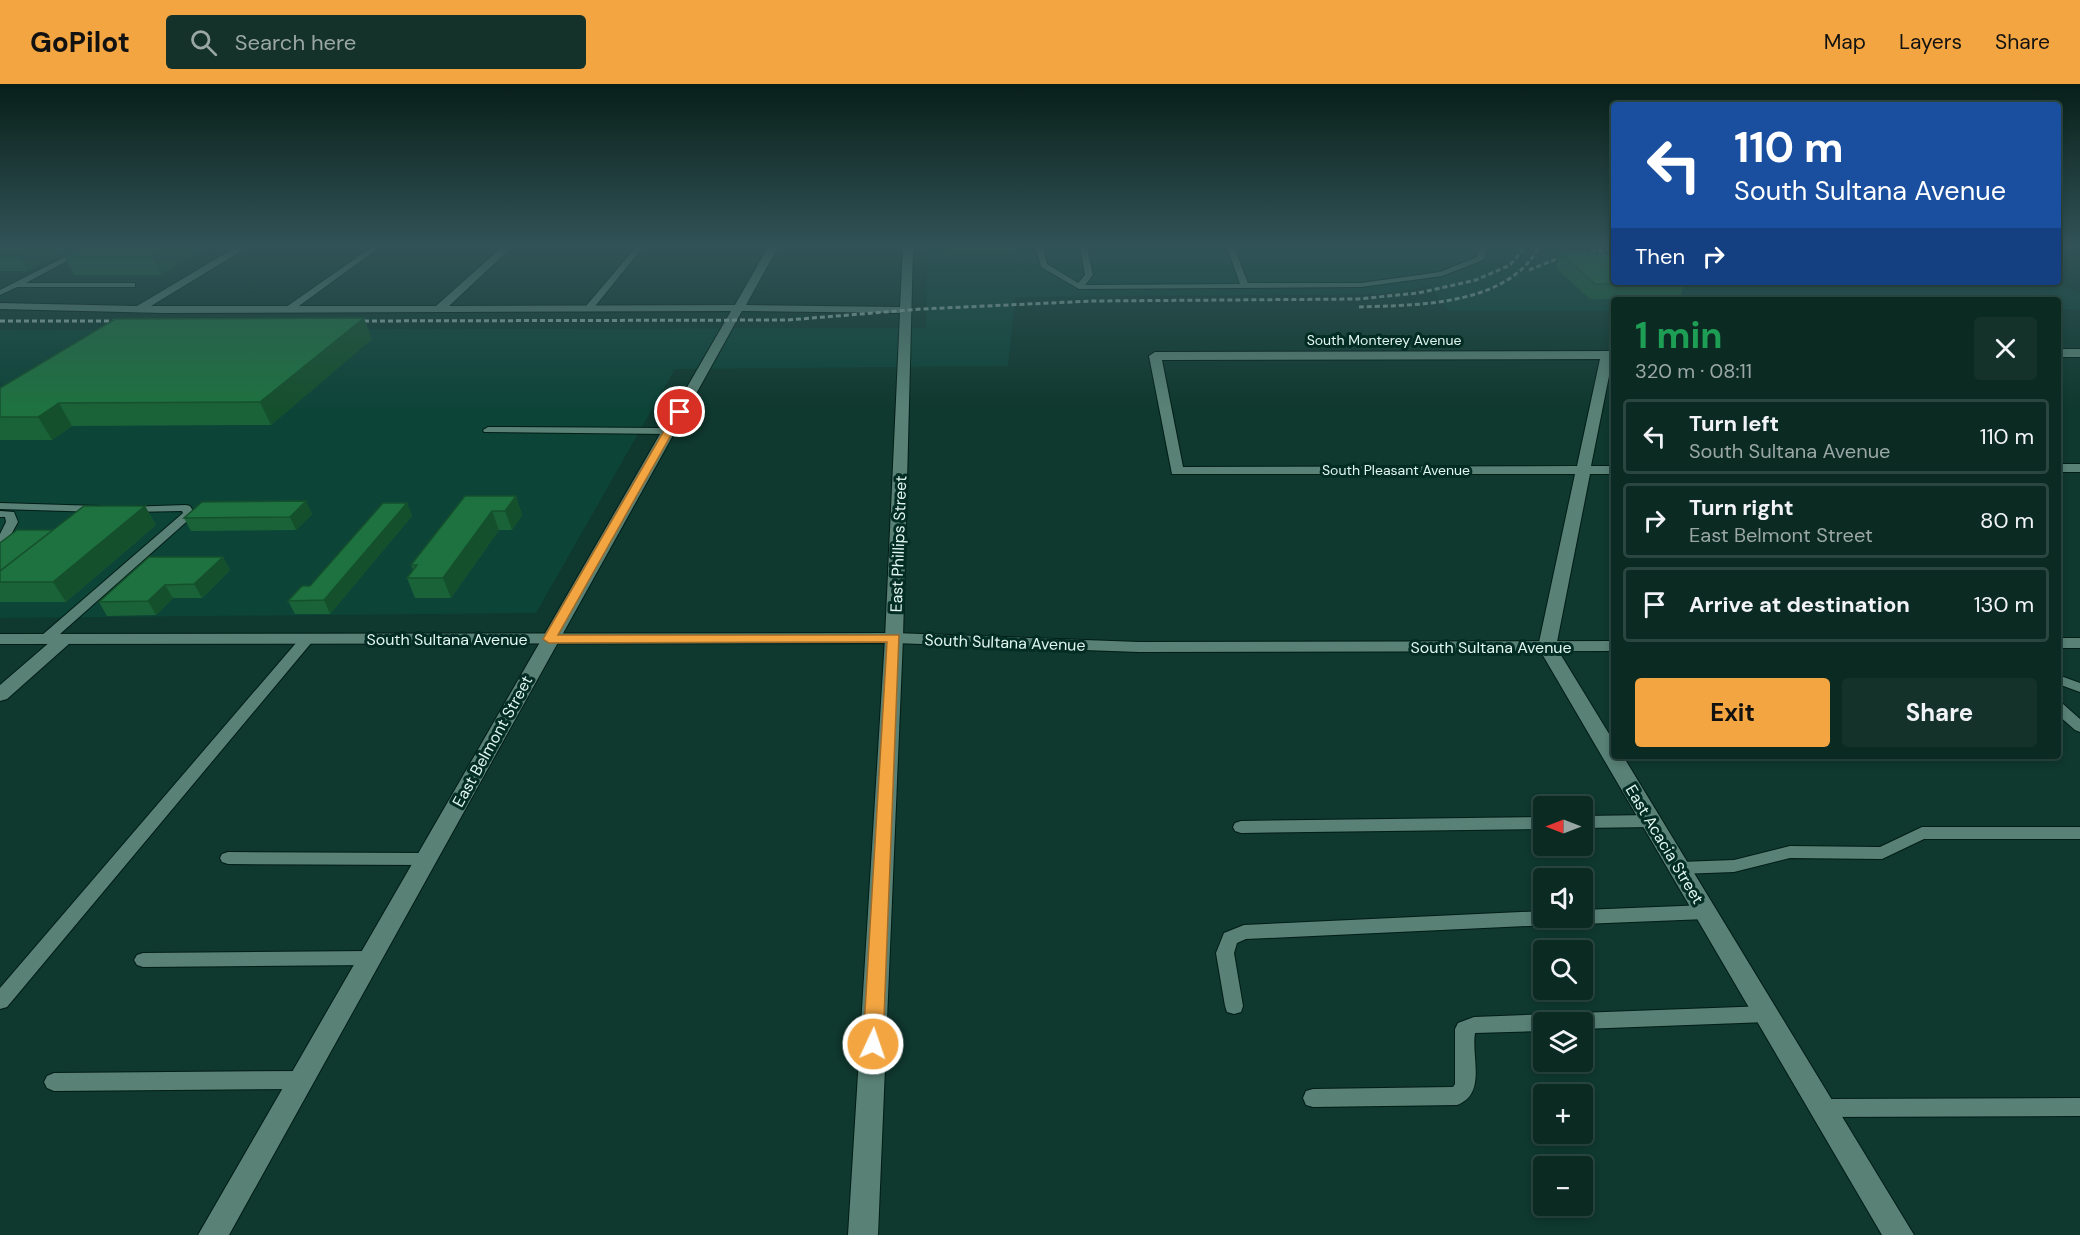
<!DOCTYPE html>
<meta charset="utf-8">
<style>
:root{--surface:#0b2a22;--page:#14322a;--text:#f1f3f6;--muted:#9aa7a5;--line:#2b4640;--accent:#f2a541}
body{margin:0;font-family:"DM Sans",sans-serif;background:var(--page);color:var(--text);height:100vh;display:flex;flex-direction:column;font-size:22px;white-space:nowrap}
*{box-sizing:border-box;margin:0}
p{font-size:20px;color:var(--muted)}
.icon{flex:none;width:33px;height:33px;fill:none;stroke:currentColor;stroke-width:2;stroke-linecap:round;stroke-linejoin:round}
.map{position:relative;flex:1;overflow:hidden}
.drawer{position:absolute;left:1611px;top:213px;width:450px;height:462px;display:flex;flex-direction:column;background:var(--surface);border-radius:6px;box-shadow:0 3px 9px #0003,0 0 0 2px var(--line)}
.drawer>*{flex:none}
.guide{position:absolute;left:1611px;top:18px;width:450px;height:183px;border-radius:6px;box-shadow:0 3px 9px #0003,0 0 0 2px var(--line);background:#1a4fa0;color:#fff;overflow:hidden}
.needle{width:39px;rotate:270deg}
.fabs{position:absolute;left:1533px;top:712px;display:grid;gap:12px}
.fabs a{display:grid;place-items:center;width:60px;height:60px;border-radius:6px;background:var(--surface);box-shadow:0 3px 9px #0003,0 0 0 2px var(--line);font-size:30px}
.pin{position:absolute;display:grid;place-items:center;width:51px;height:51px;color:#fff;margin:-26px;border:3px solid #fff;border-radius:50%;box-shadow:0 2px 6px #0007}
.me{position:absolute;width:66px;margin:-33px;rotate:3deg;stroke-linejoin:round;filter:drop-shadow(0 0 4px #0008)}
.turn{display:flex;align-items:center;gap:21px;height:126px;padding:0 24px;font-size:27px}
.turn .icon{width:78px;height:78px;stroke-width:2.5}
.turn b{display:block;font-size:42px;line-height:51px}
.then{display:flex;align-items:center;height:57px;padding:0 24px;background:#0003;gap:12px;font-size:22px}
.round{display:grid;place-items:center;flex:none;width:63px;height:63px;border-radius:6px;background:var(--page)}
.summary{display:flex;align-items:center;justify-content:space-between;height:102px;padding:0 24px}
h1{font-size:36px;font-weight:700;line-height:45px;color:#1e9e55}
.action{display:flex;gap:12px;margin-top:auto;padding:12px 24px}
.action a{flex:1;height:69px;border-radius:6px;background:var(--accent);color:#111;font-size:24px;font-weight:700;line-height:69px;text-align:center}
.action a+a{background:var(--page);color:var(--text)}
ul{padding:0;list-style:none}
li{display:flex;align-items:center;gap:18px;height:75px;margin:0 12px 9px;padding:0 12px;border:3px solid var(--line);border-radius:6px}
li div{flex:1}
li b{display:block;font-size:22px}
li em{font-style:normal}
header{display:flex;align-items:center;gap:36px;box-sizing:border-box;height:84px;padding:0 30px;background:var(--accent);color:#111}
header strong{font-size:28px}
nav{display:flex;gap:33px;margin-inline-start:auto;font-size:21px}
.search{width:420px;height:54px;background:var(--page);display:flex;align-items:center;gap:15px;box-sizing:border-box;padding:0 21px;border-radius:6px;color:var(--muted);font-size:22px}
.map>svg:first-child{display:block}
.built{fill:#0d4438}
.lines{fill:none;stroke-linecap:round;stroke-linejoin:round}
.lane-casing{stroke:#001d16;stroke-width:2}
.street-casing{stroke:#001d16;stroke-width:2}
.secondary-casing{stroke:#001d16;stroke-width:2}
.lane{fill:#598175;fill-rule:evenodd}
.street{fill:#598175;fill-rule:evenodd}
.secondary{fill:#598175;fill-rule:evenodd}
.rail{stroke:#9cb8b0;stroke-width:3;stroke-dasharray:5 3;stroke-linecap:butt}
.wall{fill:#1a6237}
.shaded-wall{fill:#15502d}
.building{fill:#1e7240;stroke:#15502d;stroke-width:1.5}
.route{fill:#f2a541;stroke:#9d6b2a;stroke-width:1.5}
.labels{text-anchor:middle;stroke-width:6;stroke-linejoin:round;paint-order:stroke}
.far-street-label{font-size:14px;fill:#e1f6ef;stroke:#032d24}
.street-label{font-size:16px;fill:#e1f6ef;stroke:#032d24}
</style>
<header>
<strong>GoPilot</strong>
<div class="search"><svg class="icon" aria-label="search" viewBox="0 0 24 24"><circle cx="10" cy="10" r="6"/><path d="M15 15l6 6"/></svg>Search here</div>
<nav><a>Map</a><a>Layers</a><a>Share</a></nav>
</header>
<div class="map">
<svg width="2080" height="1151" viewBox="0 0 2080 1151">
<rect width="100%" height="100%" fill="#0f382e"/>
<!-- built -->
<path class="built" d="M927 163H1614V198H2055L2080 210V225H2058V216H1614V227H1449L1430 202 1382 210 1015 213 1008 282 675 285 536 529 0 534V246L926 244Z"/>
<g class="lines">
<!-- lane casing -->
<g class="lane-casing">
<path id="lane" d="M84 163H93L26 199H135V203H17L0 211V206Z
M372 163H380L292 227H286V223Z
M636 163H643L592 226H586V222Z
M1036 163H1043L1047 180 1078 199 1085 191 1080 163H1087L1093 191 1085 201 1240 200 1227 163H1234L1248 199H1361L1440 188 1477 173 1481 163H1488L1483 176 1442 192 1361 203 1079 205 1041 183Z
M488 343 669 344 674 347 669 350 484 348 483 346Z
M0 419 99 422 105 425 99 428 0 425Z
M186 421 190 422 195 430 193 432 51 558H41L39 555 41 552 183 429 182 427 130 428 126 427V423Z
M0 427 14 428 18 438 8 456 0 459V450L6 438 5 433H0Z
M307 551 312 552 314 555 312 558 7 923 0 925V904L302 552Z
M2058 591 2080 599V608L2058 600Z
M2058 618 2063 620 2080 635V648L2075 646 2058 631Z
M1652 731 1658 733 1660 737 1658 741 1652 743 1582 744V732Z
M1544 733V745L1241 749 1235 747 1233 743 1235 739 1241 737Z
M1922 743H2080V755H1924L1882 775 1790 774 1734 788 1680 790 1674 788 1672 784 1674 780 1680 778 1734 776 1790 762 1880 763Z
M228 768 425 769 431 771 433 775 431 779 425 781 228 780 222 778 220 774 222 770Z
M1706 821 1712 823 1715 828 1712 833 1706 835 1582 840 1576 838 1574 834H1582V826Z
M1544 827V834H1558L1555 839 1549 841 1246 855 1237 859 1234 869 1243 922 1241 928 1234 930 1227 928 1225 922 1216 869 1224 849 1244 841Z
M369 867 375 869 378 874 375 879 369 881 143 883 137 881 134 876 137 871 143 869Z
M1767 922 1774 924 1776 930 1774 936 1767 938 1582 945V939H1544V947L1475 949C1471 973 1487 1010 1457 1021L1313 1023 1306 1021 1303 1014 1306 1007 1313 1005 1453 1003 1455 1000V945L1458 939 1474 933Z
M300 987 307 990 310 996 307 1002 300 1005 54 1007 47 1004 44 998 47 992 54 989Z
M2080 1014V1032L1823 1033 1816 1031 1813 1024 1816 1017 1823 1015Z"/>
</g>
<!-- street casing -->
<g class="street-casing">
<path id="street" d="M236 163H248L151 222H436L502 163H512L449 222 735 221 768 163H778L746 221 900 223 903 163H913L903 554 878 1151H848L885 554 900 229 742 227 229 1151H198L731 227 164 229 0 225V219L137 222Z
M2058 265H2080V273H2058Z
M1614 267 1591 382H1614V390H1590L1556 563 1614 658V672H1623L1914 1151H1882L1538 563 1575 390H1172L1149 272 1155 268ZM1600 275 1577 382 1183 383 1162 276Z
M2058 380H2080V388H2058Z
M64 550 73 555 70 559 7 615 0 617V601L58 551Z"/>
</g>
<!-- secondary casing -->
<g class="secondary-casing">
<path id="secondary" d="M894 549 1139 558 1614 557V567L1139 568 894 559 0 560V550Z
M2058 554H2080V564H2058Z"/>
</g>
<!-- lane -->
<use href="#lane" class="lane"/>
<!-- street -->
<use href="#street" class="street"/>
<!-- secondary -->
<use href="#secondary" class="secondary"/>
<!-- rail -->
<path class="rail" d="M1529 186 1559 174 1614 164
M1359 223C1418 221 1507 222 1539 163
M0 237H129
M348 237 788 236 921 225 1093 217 1358 215 1418 209 1476 196 1510 181 1525 163"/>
</g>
<!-- wall -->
<path class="wall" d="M0 163H76L28 187H0Z
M82 163H210L161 191H74L64 172Z
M942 163H1013V170L942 172Z
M1560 169 1685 200 1679 215H1590L1556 184Z
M372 255 271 341 72 342 52 356H0V304Z
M465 412H516L522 431 512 446H499L451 514H415L407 494 413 486 411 481Z
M306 417 312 430 296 446 191 447 184 434Z
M407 419 412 432 330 530H295L288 517 310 502Z
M145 422 156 441 66 518H0V459Z
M223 473 230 486 202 514H173L156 531 107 532 99 518Z"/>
<!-- shaded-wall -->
<path class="shaded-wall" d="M27 163H76L28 187 18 168Z
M168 163H210L161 191 152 172Z
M364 234 372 255 271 341 260 318Z
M59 319 72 342 52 356 38 333Z
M516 412 522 431 512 446 505 427Z
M306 417 312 430 296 446 290 433Z
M407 419 412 432 330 530 324 516Z
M145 422 156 441 66 518 53 498Z
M492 427 499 446 451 514 443 494Z
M223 473 230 486 202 514 194 500Z
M165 501 173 514 156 531 148 517Z"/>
<!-- building -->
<path class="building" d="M0 163H27L18 168H0Z
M82 163H168L152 172H64Z
M1560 169H1614V198H1683L1685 200H1595Z
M364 234 260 318 59 319 38 333H0V304L115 235Z
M465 412H516L505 427H492L443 494H407L417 481H411Z
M306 417 290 433 184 434 202 418Z
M383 419H407L324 516 288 517 302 502H310Z
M84 422H145L53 498H0V487Z
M17 446H53L0 487V459Z
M149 473H223L194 500 165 501 148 517 99 518Z"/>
<!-- sky -->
<linearGradient id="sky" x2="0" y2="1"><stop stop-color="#081f19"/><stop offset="0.5" stop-color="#315357"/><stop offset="1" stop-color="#315357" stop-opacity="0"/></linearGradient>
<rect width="2080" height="325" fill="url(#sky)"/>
<!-- route -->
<path class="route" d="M676 326 684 328 558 551H899L883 960 880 966 873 969 866 966 863 960 887 558 549 559 543 555Z"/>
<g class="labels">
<!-- far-street labels -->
<g class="far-street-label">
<text x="1384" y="261">South Monterey Avenue</text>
<text x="1396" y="391">South Pleasant Avenue</text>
</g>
<!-- street labels -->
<g class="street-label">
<text transform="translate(898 460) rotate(-88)" y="6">East Phillips Street</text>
<text x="447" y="561">South Sultana Avenue</text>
<text transform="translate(1005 558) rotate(2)" y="6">South Sultana Avenue</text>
<text x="1491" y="569">South Sultana Avenue</text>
<text transform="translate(492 657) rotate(-61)" y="6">East Belmont Street</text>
<text transform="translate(1665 760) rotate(59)" y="6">East Acacia Street</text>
</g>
</g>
</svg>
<div class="fabs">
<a><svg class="needle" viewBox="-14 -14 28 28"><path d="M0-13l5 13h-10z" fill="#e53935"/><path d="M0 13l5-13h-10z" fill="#9aa7a5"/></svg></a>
<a><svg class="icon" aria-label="sound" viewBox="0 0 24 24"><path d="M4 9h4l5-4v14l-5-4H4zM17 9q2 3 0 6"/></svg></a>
<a><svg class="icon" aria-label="search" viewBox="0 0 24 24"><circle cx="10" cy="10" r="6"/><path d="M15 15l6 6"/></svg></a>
<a><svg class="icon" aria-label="layers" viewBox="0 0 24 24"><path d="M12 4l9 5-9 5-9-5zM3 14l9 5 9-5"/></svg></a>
<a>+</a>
<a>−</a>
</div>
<div class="pin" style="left:680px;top:328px;background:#d93025"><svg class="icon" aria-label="arrive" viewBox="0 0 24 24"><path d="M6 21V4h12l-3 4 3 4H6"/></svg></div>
<svg class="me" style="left:873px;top:960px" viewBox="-20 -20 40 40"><circle r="17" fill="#f2a541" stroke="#fff" stroke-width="3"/><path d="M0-11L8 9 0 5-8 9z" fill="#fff"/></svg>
<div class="guide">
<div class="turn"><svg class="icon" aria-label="left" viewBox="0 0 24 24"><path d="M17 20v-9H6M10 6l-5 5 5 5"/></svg><div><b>110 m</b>South Sultana Avenue</div></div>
<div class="then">Then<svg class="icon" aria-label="right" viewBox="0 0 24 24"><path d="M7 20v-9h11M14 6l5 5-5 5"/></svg></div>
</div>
<section class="drawer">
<div class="summary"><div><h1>1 min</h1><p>320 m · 08:11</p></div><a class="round"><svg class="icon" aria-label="close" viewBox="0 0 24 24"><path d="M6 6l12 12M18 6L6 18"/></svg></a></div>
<ul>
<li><svg class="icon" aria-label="left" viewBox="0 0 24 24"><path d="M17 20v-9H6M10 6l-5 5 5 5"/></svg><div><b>Turn left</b><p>South Sultana Avenue</p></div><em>110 m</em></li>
<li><svg class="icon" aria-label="right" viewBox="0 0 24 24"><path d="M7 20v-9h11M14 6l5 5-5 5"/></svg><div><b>Turn right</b><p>East Belmont Street</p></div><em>80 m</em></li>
<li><svg class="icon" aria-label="arrive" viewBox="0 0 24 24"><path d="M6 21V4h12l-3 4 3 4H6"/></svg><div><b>Arrive at destination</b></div><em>130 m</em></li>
</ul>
<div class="action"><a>Exit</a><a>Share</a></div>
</section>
</div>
